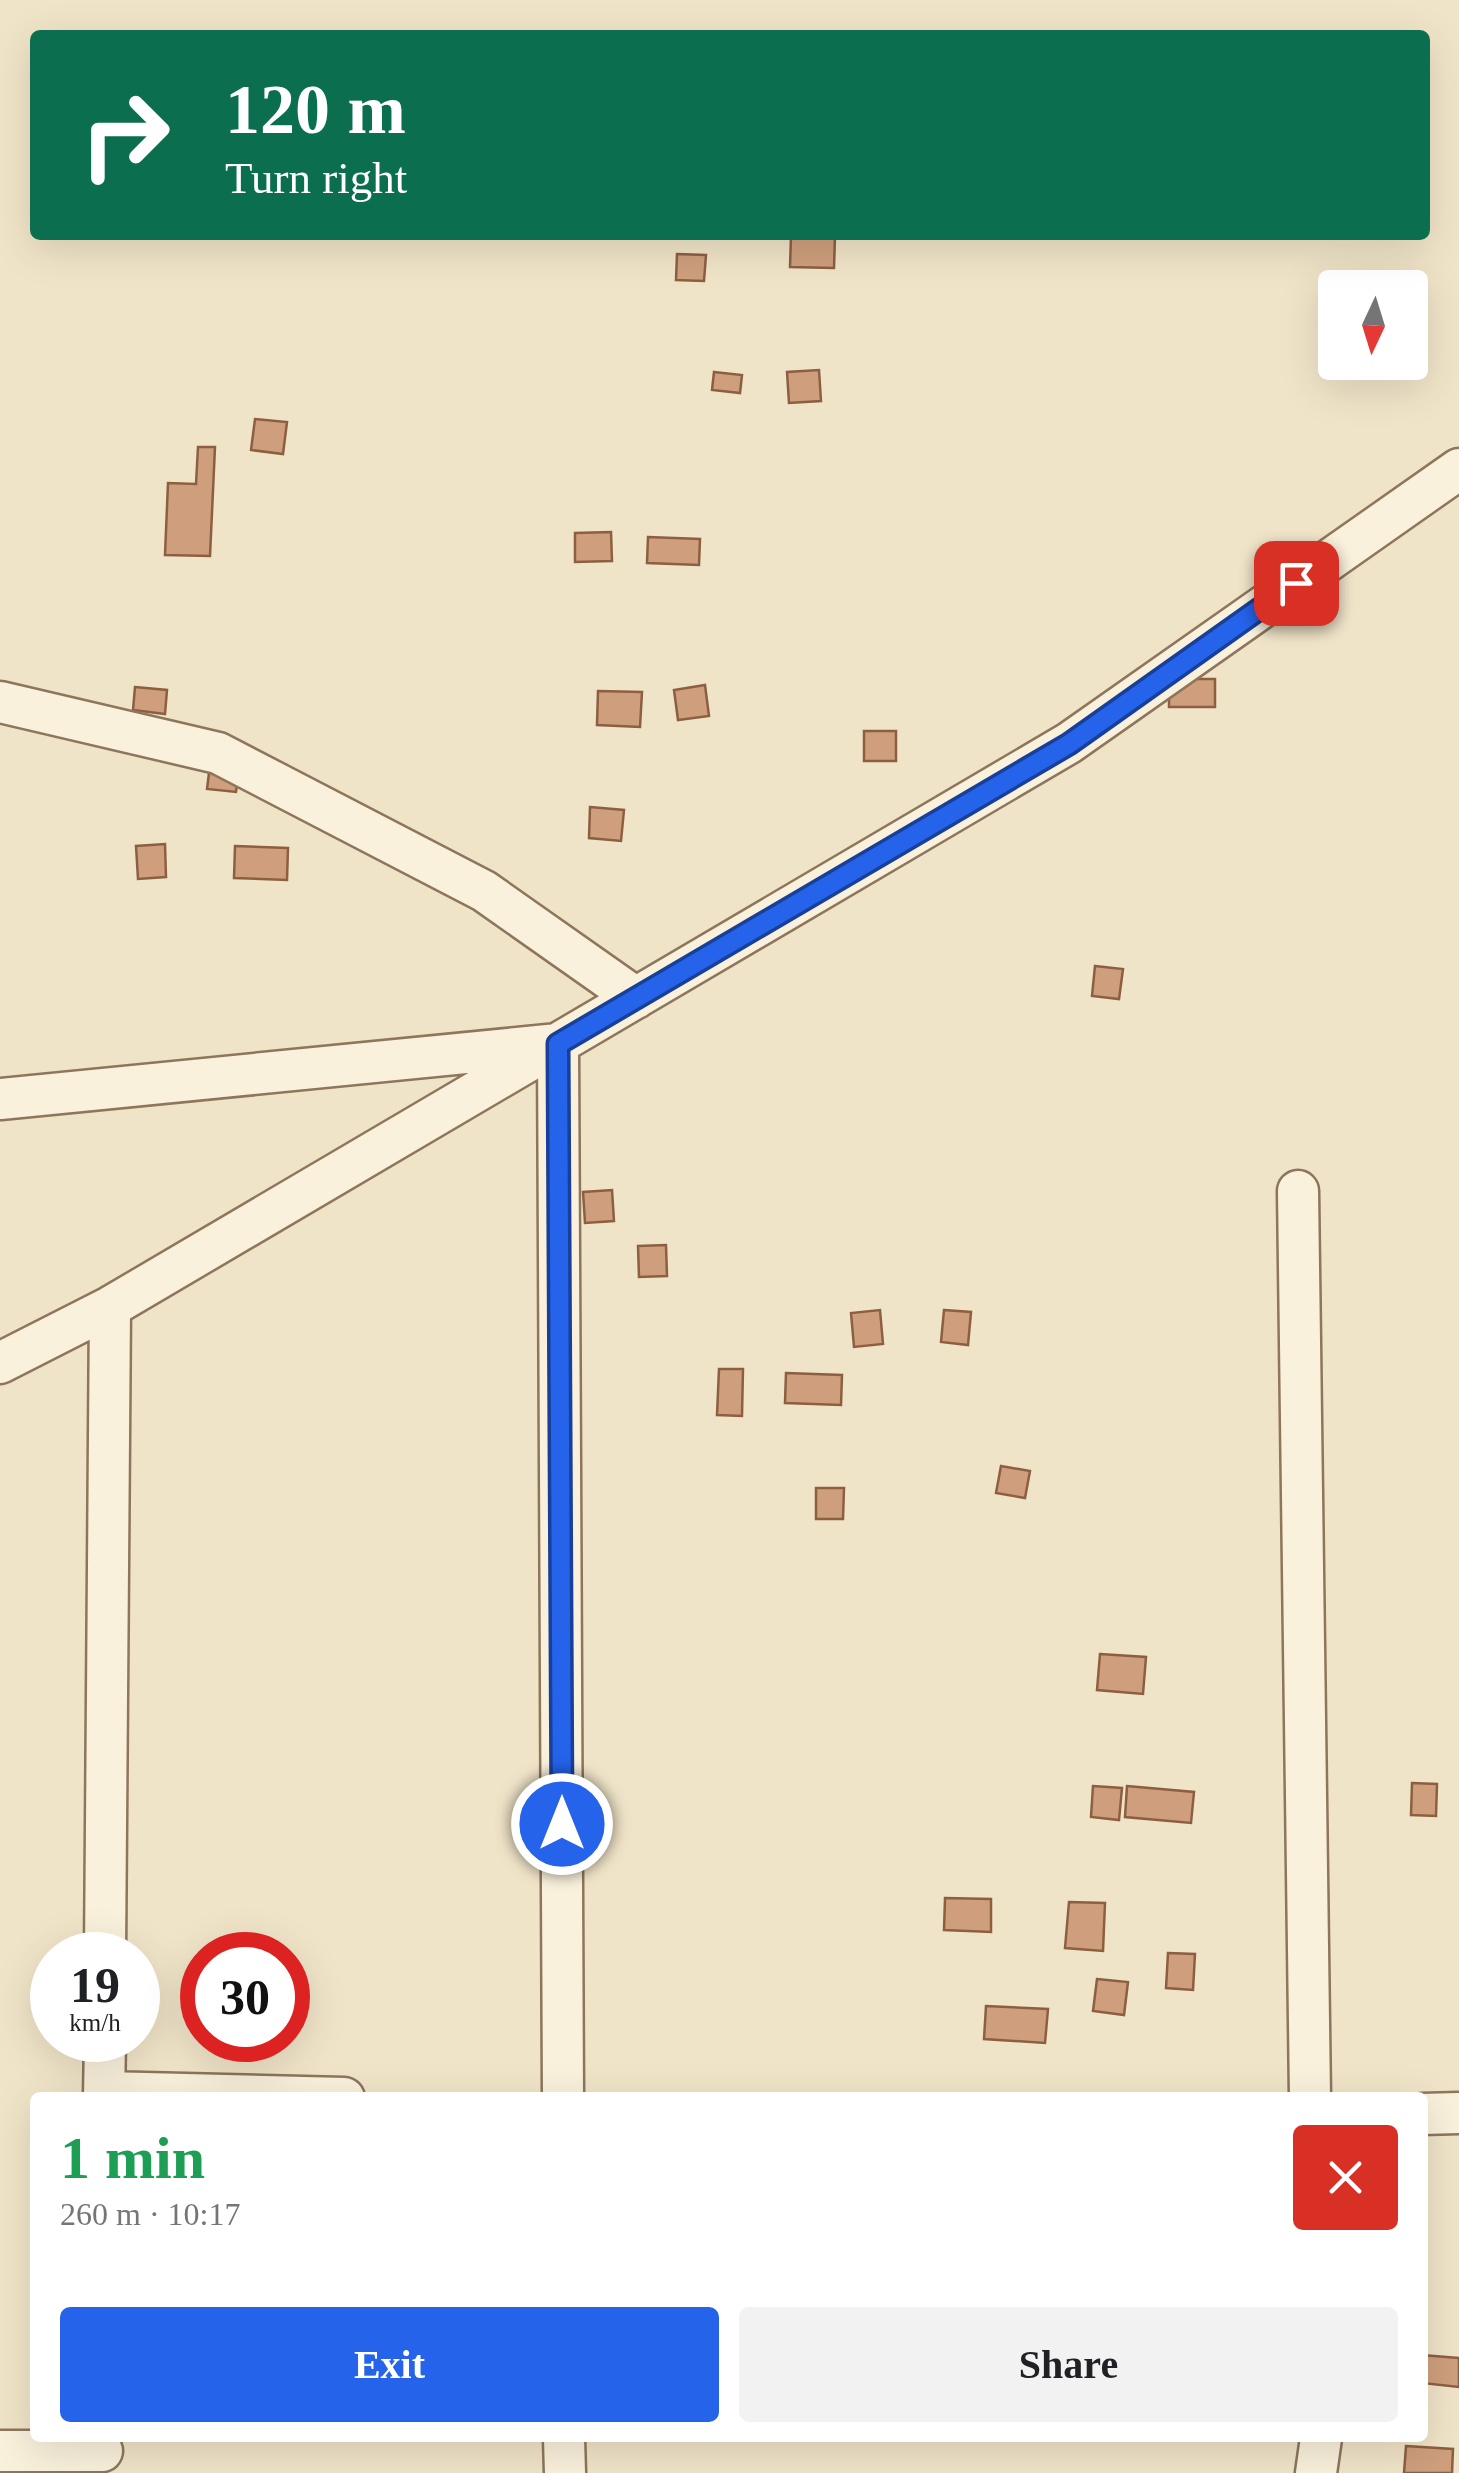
<!DOCTYPE html>
<meta charset="utf-8">
<style>
:root{--surface:#fff;--page:#f2f2f2;--text:#202124;--muted:#757577;--accent:#2563eb}
body{margin:0;font-family:"Times New Roman",serif;background:var(--page);color:var(--text);height:100vh;display:flex;flex-direction:column;font-size:38px;white-space:nowrap}
*{box-sizing:border-box;margin:0}
p{font-size:32px;color:var(--muted)}
.icon{flex:none;width:55px;height:55px;fill:none;stroke:currentColor;stroke-width:2;stroke-linecap:round;stroke-linejoin:round}
.map{position:relative;flex:1;overflow:hidden}
.drawer{position:absolute;left:30px;top:2092px;width:1398px;height:350px;display:flex;flex-direction:column;background:var(--surface);border-radius:10px;box-shadow:0 10px 40px #0002}
.drawer>*{flex:none}
.top-card{position:absolute;left:30px;top:30px;width:1400px;height:210px;border-radius:10px;box-shadow:0 10px 40px #0002;background:#0b6e4f;color:#fff;overflow:hidden}
.needle{width:65px;rotate:184deg}
.buttons{position:absolute;left:1318px;top:270px;display:grid;gap:20px}
.buttons a{display:grid;place-items:center;width:110px;height:110px;border-radius:10px;background:var(--surface);box-shadow:0 10px 40px #0002;font-size:50px}
.speed{position:absolute;left:30px;top:1932px;display:flex;gap:20px;font-size:50px;font-weight:700;text-align:center}
.speed>*{display:grid;place-content:center;width:130px;height:130px;border-radius:50%;background:var(--surface);box-shadow:0 10px 40px #0002;line-height:1}
.speed small{font-size:25px;font-weight:400}
.speed .limit{border:15px solid #d22;background:#fff;color:#111}
.pin{position:absolute;display:grid;place-items:center;width:85px;height:85px;color:#fff;margin:-42px;border-radius:20px;box-shadow:0 5px 15px #0006}
.me{position:absolute;width:110px;margin:-55px;rotate:0deg;stroke-linejoin:round;filter:drop-shadow(0 0 8px #0008)}
.turn{display:flex;align-items:center;gap:35px;height:210px;padding:0 30px;font-size:45px}
.turn .icon{width:130px;height:130px;stroke-width:2.5}
.turn b{display:block;font-size:70px;line-height:85px}
.round{display:grid;place-items:center;flex:none;width:105px;height:105px;border-radius:10px;background:var(--page)}
.summary{display:flex;align-items:center;justify-content:space-between;height:170px;padding:0 30px}
h1{font-size:60px;font-weight:700;line-height:75px;color:#1e9e55}
.cta{display:flex;gap:20px;margin-top:auto;padding:20px 30px}
.cta a{flex:1;height:115px;border-radius:10px;background:var(--accent);color:#fff;font-size:40px;font-weight:700;line-height:115px;text-align:center}
.cta a+a{background:var(--page);color:var(--text)}
.map>svg:first-child{display:block}
.building{fill:#cf9f7d;stroke:#8d5f41;stroke-width:2.5}
.lines{fill:none;stroke-linecap:round;stroke-linejoin:round}
.street-casing{stroke:#8d765c;stroke-width:45}
.street{stroke:#faf1dc;stroke-width:40}
.route-casing{stroke:#184099;stroke-width:25}
.route{stroke:#2563eb;stroke-width:18}
</style>
<div class="map">
<svg width="1459" height="2473" viewBox="0 0 1459 2473">
<rect width="100%" height="100%" fill="#f0e4c8"/>
<!-- building -->
<path class="building" d="M791 236H835L834 268 790 267Z
M677 254 706 255 704 281 676 280Z
M819 370 821 401 789 403 787 372Z
M714 372 742 375 740 393 712 390Z
M255 419 287 422 283 454 251 450Z
M198 447H215L210 556 165 555 168 483 196 484Z
M611 532 612 561 575 562V533Z
M648 537 700 539 699 565 647 563Z
M1169 679H1215V707H1169Z
M705 685 709 716 678 720 674 690Z
M135 687 167 690 165 714 133 710Z
M598 691 642 692 640 727 597 725Z
M864 731H896V761H864Z
M210 765 239 769 236 792 207 789Z
M590 807 624 810 621 841 589 838Z
M165 844 166 877 138 879 136 846Z
M235 846 288 848 287 880 234 878Z
M1095 966 1123 969 1119 999 1092 996Z
M612 1190 614 1221 585 1223 583 1192Z
M666 1245 667 1276 639 1277 638 1246Z
M880 1310 883 1344 854 1347 851 1313Z
M944 1310 971 1312 968 1345 941 1342Z
M719 1369H743L742 1416 717 1415Z
M786 1373 842 1375 841 1405 785 1403Z
M1001 1466 1030 1471 1025 1498 996 1493Z
M816 1488H844L843 1519H816Z
M1100 1654 1146 1657 1143 1694 1097 1690Z
M1412 1783 1437 1784 1436 1816 1411 1815Z
M1093 1786 1122 1788 1119 1820 1091 1817Z
M1127 1786 1194 1792 1191 1823 1125 1817Z
M945 1898 991 1899V1932L944 1930Z
M1069 1902 1105 1903 1103 1951 1065 1948Z
M1168 1953 1195 1954 1193 1990 1166 1988Z
M1097 1979 1128 1982 1124 2015 1093 2011Z
M986 2006 1048 2009 1045 2043 984 2039Z
M1422 2355 1459 2358V2387L1422 2383Z
M1406 2446 1453 2449 1452 2473H1404Z"/>
<g class="lines">
<!-- street casing -->
<g class="street-casing">
<path id="street" d="M0 702 218 753 484 891 636 998
M0 1099 558 1044 563 2098
M1298 1191 1310 2098
M0 1363 110 1307 1069 743 1459 469
M105 1955 110 1307
M104 2092 344 2098
M104 2098 105 2040
M1422 2114 1459 2113
M564 2438 565 2473
M0 2451H102
M1316 2473 1321 2438"/>
</g>
<!-- street -->
<use href="#street" class="street"/>
</g>
<g class="lines">
<!-- route casing -->
<g class="route-casing">
<path id="route" d="M562 1824 558 1044 1069 744 1296 583"/>
</g>
<!-- route -->
<use href="#route" class="route"/>
</g>
</svg>
<div class="buttons">
<a><svg class="needle" viewBox="-14 -14 28 28"><path d="M0-13l5 13h-10z" fill="#e53935"/><path d="M0 13l5-13h-10z" fill="#757577"/></svg></a>
</div>
<div class="speed"><div>19<small>km/h</small></div><div class="limit">30</div></div>
<div class="pin" style="left:1296px;top:583px;background:#d93025"><svg class="icon" aria-label="arrive" viewBox="0 0 24 24"><path d="M6 21V4h12l-3 4 3 4H6"/></svg></div>
<svg class="me" style="left:562px;top:1824px" viewBox="-20 -20 40 40"><circle r="17" fill="#2563eb" stroke="#fff" stroke-width="3"/><path d="M0-11L8 9 0 5-8 9z" fill="#fff"/></svg>
<div class="top-card">
<div class="turn"><svg class="icon" aria-label="right" viewBox="0 0 24 24"><path d="M7 20v-9h11M14 6l5 5-5 5"/></svg><div><b>120 m</b>Turn right</div></div>
</div>
<section class="drawer">
<div class="summary"><div><h1>1 min</h1><p>260 m · 10:17</p></div><a class="round" style="background:#d93025;color:#fff"><svg class="icon" aria-label="close" viewBox="0 0 24 24"><path d="M6 6l12 12M18 6L6 18"/></svg></a></div>
<div class="cta"><a>Exit</a><a>Share</a></div>
</section>
</div>
